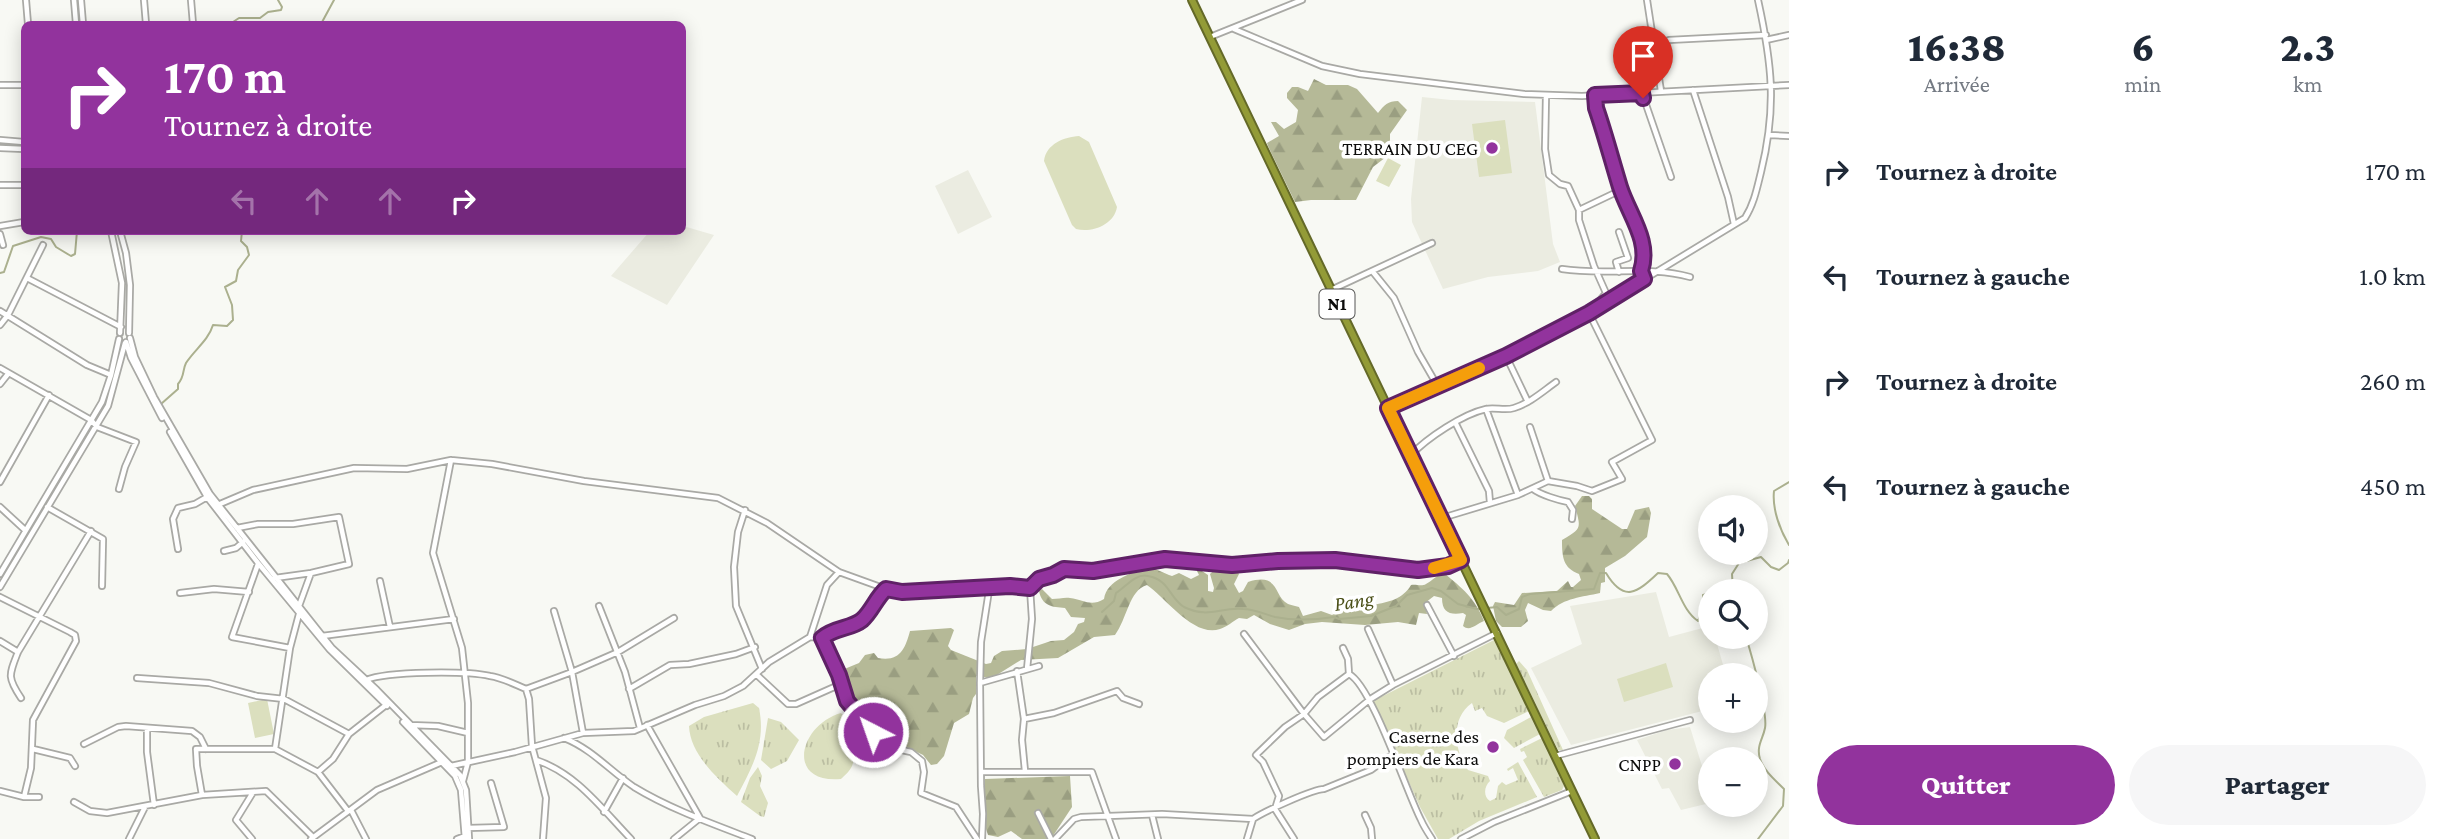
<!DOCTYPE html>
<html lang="fr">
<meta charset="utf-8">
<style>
:root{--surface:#fff;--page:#f6f6f7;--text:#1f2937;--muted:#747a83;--accent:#92339d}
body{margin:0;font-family:"Crimson Pro",serif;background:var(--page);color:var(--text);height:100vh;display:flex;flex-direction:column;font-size:26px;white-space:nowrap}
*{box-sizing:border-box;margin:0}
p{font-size:23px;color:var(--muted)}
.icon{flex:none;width:38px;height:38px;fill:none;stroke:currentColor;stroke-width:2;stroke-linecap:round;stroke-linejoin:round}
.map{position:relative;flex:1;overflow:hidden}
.details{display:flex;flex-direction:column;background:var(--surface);width:665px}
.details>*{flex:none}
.top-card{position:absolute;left:21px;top:21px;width:665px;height:214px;border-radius:10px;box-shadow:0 4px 18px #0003;background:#92339d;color:#fff;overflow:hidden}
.buttons{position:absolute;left:1698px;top:495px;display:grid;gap:14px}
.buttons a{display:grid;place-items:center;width:70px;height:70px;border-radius:50%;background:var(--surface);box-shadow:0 4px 18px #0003;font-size:35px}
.pin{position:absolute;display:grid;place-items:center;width:60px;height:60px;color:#fff;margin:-72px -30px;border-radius:50% 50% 50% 0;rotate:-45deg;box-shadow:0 0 7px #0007}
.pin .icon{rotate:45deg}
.me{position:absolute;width:77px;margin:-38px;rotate:319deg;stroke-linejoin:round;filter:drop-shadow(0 0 5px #0008)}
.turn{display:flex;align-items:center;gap:24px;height:147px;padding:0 28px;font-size:32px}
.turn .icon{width:91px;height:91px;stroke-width:2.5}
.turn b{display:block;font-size:49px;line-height:60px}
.lanes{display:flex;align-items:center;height:66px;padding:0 28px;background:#0003;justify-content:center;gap:35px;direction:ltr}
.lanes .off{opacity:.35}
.eta{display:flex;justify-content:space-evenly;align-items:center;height:119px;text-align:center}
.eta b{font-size:42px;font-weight:800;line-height:49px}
.action{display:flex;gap:14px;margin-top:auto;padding:14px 28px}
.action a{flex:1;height:80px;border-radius:42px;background:var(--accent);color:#fff;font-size:28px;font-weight:800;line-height:80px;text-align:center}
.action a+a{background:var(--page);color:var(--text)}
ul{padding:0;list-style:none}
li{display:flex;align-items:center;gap:21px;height:105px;padding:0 28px}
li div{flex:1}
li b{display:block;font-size:26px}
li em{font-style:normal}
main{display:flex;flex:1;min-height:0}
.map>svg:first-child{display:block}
.built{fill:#ebece1}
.grass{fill:url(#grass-tufts)}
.forest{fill:url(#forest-firs)}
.garden{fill:#dbdfbe}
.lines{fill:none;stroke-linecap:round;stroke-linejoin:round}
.stream{stroke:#abb08e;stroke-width:2}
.minor-casing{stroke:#a9a9a5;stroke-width:8}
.highway-casing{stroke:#646928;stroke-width:10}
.minor{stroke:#fff;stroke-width:4.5}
.highway{stroke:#939b37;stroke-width:6}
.route-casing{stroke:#5f2166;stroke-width:18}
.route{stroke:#92339d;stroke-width:12}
.slow{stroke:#f59e0b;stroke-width:12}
.poi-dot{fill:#92339d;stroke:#fff;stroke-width:2.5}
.labels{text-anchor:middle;stroke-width:7;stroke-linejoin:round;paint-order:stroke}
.shield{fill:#fff;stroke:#555554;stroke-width:2}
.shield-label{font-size:18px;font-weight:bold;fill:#0c0c0b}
.poi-label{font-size:19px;fill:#0c0c0b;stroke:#fff;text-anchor:end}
.water-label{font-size:21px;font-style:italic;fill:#4b5018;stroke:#fff}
</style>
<main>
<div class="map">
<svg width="1789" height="839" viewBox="0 0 1789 839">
<defs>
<pattern id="grass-tufts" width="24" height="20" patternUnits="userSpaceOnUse" patternTransform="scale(1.75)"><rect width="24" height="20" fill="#dbdfbe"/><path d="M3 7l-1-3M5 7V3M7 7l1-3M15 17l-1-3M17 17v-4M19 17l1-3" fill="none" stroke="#bbbea2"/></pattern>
<pattern id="forest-firs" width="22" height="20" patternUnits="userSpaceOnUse" patternTransform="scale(1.75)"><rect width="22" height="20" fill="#b5b997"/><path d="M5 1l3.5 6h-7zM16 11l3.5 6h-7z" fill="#9a9e81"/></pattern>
</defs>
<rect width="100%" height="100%" fill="#f8f9f4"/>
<!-- built -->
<path class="built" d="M1422 97 1451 100 1535 102 1553 244 1560 262 1538 271 1488 277 1443 289 1412 222 1411 199Z
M968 170 992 217 958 234 935 186Z
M683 226 714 235 667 305 611 276 650 231H682Z
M1656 592 1669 637 1710 626V637H1715L1726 675 1710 676V709L1571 745 1531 668 1582 644 1570 606Z
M1690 727 1710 792V803L1681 810 1669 788 1662 789 1637 740 1667 730Z"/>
<!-- grass -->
<path class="grass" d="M1494 640 1529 711 1504 723 1487 716 1482 708 1475 711 1472 703C1450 718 1454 751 1468 770L1488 776 1490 781C1484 786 1483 797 1490 801L1496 798 1498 786 1502 782 1506 785 1518 780 1513 768 1508 771 1507 769 1518 762 1537 797 1479 821 1449 839H1438L1420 807 1373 701Z
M1519 661 1527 670 1563 750H1558L1516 664Z
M753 703 759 708C766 742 753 766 737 796 717 778 690 754 689 726L704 717Z
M841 713C853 725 858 750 852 766 850 771 845 775 841 779 785 784 799 725 841 713Z
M1531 717 1540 734 1514 748 1504 738 1507 730Z
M768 718 781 722 799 740 787 761 771 769 761 760Z
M1542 738 1564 786 1562 790 1544 797 1523 760 1527 757 1524 751 1521 752 1520 749Z
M758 767 762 776 760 786 768 803 764 817 760 816 741 802 750 778Z"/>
<!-- forest -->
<path class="forest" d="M1314 79 1326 85H1348L1357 89 1378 113C1384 105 1388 101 1398 101L1407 110 1390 134V154L1373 167 1356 200H1311L1295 202 1268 146 1267 143 1279 136 1271 122H1276L1284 129 1296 122 1298 110 1287 98V93L1292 87H1298L1308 91Z
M1582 496H1589L1592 499V509L1622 529H1627L1635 510 1649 507 1651 513 1647 537 1625 556 1605 568V582L1601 583 1600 593C1582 597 1564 598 1551 611L1543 610 1528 603 1525 610 1528 621 1521 627H1502L1496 621 1493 606 1495 602 1514 605 1522 593 1557 591 1568 581 1571 587H1573L1581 580 1579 574C1563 568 1562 557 1562 540 1582 528 1581 529 1575 506Z
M1146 565 1169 575 1172 576 1179 573 1191 579 1199 575 1197 571 1199 569 1208 575V591L1213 592 1214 588 1210 574C1217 566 1227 566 1236 569L1239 574 1234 584 1239 593 1243 591 1248 582C1280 572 1273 596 1288 604 1291 605 1295 606 1299 607L1303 616 1321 611 1332 615C1345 609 1354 605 1369 611L1373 605C1389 602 1403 599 1411 585 1417 584 1421 587 1426 584 1433 580 1437 575 1444 573 1462 588 1475 598 1484 621 1476 624 1470 632 1463 626L1466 615 1463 613C1450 615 1442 613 1442 598L1434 596 1425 603 1427 614 1419 613 1416 625 1398 622 1365 625 1322 622 1305 624 1289 630 1270 624 1254 615 1247 619 1239 618C1233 621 1227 627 1220 629 1194 638 1166 598 1147 585 1129 590 1127 619 1115 635L1094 637 1058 658 1021 660 992 678 976 676V694L973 698 969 714 954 723 944 756 937 764 931 765 923 755 890 739 888 728 875 719H870L854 703 848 695 842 670 859 663 865 655 874 653 878 658C900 662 905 649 910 631L951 628 954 630 948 646 951 650 986 664 991 663 994 656 1002 651 1027 649 1051 641 1064 640 1074 632 1078 624 1084 622 1085 618 1071 617 1065 608C1052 607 1042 606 1039 591L1042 589 1052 599C1058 599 1065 597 1070 598 1084 600 1091 607 1104 599 1107 579 1132 575 1146 565Z
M1070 776 1072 807 1051 839H1022L1011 831 998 837 988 835 985 826V779Z"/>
<!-- garden -->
<path class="garden" d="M1505 120 1512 173 1479 177 1472 124Z
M1079 136 1089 142 1117 207C1114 225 1092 233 1076 229L1072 225 1044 161C1046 144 1064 137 1079 136Z
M1388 158 1401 165 1389 187 1376 181Z
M1666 663 1673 687 1624 702 1617 679Z
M267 699 274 734 255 738 248 703Z"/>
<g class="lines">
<!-- stream -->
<path class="stream" d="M230 24 239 18H260L268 12 281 10 282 7 278 0
M321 24 334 0
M0 273 4 272 13 246 41 237 51 239 56 247 71 256 75 254 77 231
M161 404 178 389V384C185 376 182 371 186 363 195 349 208 341 213 325L227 326 233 320 232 305 225 287 236 281 238 270 249 255 247 247 241 241 242 231
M1789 482 1774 491C1772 509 1780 530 1789 545
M1712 592 1724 590 1732 584
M1733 592 1732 574 1739 563 1761 557 1771 567 1779 570 1788 563 1789 560
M1102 612 1114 601 1116 593C1126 587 1135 573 1148 576 1170 580 1169 598 1184 607 1209 619 1219 607 1243 609 1254 609 1264 614 1275 617 1295 621 1314 620 1334 617L1339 619 1371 616 1396 606 1407 595 1432 588 1441 591 1458 604 1477 609 1497 607 1506 615 1519 609 1522 597 1530 594 1594 589 1600 573H1606C1624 603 1637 593 1658 573L1667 574C1679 588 1682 610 1698 621L1704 607 1703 595 1710 593
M1746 637C1751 653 1768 713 1765 728 1763 739 1756 746 1760 759 1764 771 1775 780 1784 789L1783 806 1758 839"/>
<!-- minor casing -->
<g class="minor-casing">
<path id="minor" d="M26 0 28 24
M74 0 76 24
M81 0 83 24
M144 0 146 24
M191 0 193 24
M1647 0 1661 91
M1234 29 1322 66 1360 74 1524 94 1582 96 1789 85
M1210 37 1302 0
M1766 40 1789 35
M1655 46 1669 40 1766 35
M0 85H24
M1693 90 1728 197 1734 224
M1642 93 1671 177
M1595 95 1596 108C1605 134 1612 161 1620 187 1629 215 1651 241 1641 271L1644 279
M1770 135 1789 136
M0 140 24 142
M0 148 24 149
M0 185H24
M1579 210 1621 190
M0 226 24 222
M111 231 122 283 120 333
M120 231 126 253 130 285 129 333
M1619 232 1628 258 1616 262 1619 272
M0 234 3 245
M1562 269C1605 276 1649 265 1690 277
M1373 272 1394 298 1418 352 1437 385
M27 278 121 327
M1331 290 1432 243
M0 311 87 365 111 375
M0 325 8 315 43 245
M130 338 135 357 154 397 210 494 332 648 377 690 460 775 466 790 469 839
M126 342 131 358 162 418
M1506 356 1528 402
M0 368 91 420 97 427 136 442 125 467 119 489
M0 384 8 374
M1388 408 1506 356 1589 313 1745 218C1754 204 1757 188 1761 172 1777 107 1772 64 1758 0
M1486 409 1518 495
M1455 422 1489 491 1490 503
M1530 427 1548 481
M170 432 207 497 258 563 330 650 387 706
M1411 455C1427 438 1463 414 1486 409 1495 407 1505 411 1514 408 1530 403 1542 392 1556 382
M451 460 433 553 462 648 468 703V762L463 781
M0 482 49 395
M1533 489C1541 495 1558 500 1568 502L1573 510 1572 519
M220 504 253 490 354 468 407 469 451 460 492 464 584 481 718 498 767 523 839 572 886 589 902 592 1010 586 1030 588 1039 579 1053 575 1064 569 1093 571 1165 559 1232 565 1278 561 1335 560 1418 570 1448 566 1461 560
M0 507 25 530
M47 507 103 539 102 586
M745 510 738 532 734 567 736 606 762 669
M1442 518 1518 495 1548 481 1577 486 1592 491 1622 479 1612 462 1652 440 1589 313 1606 293 1594 266 1579 220V210L1568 186 1560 184 1549 175 1545 149 1546 95
M237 528 258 524H293L339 517 349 564 311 573 275 578
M178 549 173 519 178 508 195 504 207 497
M224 551 236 548 243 542
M258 564 232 637 290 648
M0 574 102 402 111 375 119 339
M380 581 390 627
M0 587 108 406 125 343
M180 593 214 589 249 592
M0 597 70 632 75 635 76 641 33 720 31 768 24 797
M1427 605 1454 656
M299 606 311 573
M599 606 625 672 640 728
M554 611 572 672 583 733
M1368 629 1393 685
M1244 634 1304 714 1324 737 1369 700 1393 685 1497 633
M322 636 454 619
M810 637 822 638C835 627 851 629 862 620 872 611 876 598 886 589
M822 638 839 675 847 701 861 718 887 747 911 752 922 761 924 772 921 793 956 807 977 839
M0 641 18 652
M1027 669 1032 619 1030 588
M1017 671 1024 719 1022 740 1025 771
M1349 674C1372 686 1406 791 1421 820 1424 827 1428 833 1432 839
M757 675 788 704H796L841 684
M137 678 209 683 257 696 284 699 349 734
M366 680C388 671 466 671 490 676 503 678 514 684 526 689L529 699 532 746 546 798 543 839
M980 683 1039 666
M526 689 572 672 618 652 674 618
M629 689 670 665 689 664 736 654 755 647
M21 698C7 677 9 675 18 652L91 531
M1024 719 1054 713 1117 691 1123 698 1139 704
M403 722 455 776 461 790 465 839
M410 725 438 726 468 733
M647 725 700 818 674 839
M147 729V752L154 805
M564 738C592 749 610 771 634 787 670 809 713 824 752 839
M84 744 118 727 126 726 192 731 200 737 206 749
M33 749 70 758 75 766
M275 749 290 648 299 614
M1555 756 1690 720
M536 760C576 773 602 809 631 839
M451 766 515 752 583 733 634 731 695 705 724 696 743 686 769 662 810 637 827 585 839 572
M318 772 333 759 349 734 386 705
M981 772H1092L1116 839
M0 791 24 797H39
M202 795 197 766 196 749H275L318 772 348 811
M74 802 90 811 107 813 202 795 266 791 313 837
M351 810 366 839
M604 812 623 778
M1038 813 1051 839
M1152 815 1158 839
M1365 815 1371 828 1372 839
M468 828 504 827 491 783
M129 839 145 807
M252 839 236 820 252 794
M311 839 377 790 442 762
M457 839 465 836
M982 839 983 814 981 786 980 683 981 642 990 584
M1055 839 1074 819 1081 817 1162 814 1253 819C1263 812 1313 789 1324 789L1371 770 1393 754
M1247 839 1253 819
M1294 839 1275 809 1279 796 1263 762 1256 755 1285 727 1304 714 1318 697 1349 674 1348 659 1343 648
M1461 839 1494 822 1572 791"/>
</g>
<!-- highway casing -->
<g class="highway-casing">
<path id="highway" d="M1192 0 1595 839"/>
</g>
<!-- minor -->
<use href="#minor" class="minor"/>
<!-- highway -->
<use href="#highway" class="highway"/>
</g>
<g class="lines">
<!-- route casing -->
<g class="route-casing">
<path id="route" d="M873 732 847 701 839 675 822 638C835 627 851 629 862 620 872 611 876 598 886 589L902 592 1010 586 1030 588 1039 579 1053 575 1064 569 1093 571 1165 559 1232 565 1278 561 1335 560 1418 570 1448 566 1461 560 1388 408 1506 356 1589 313 1644 279 1641 271C1651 241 1629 215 1620 187 1612 161 1605 134 1596 108L1595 95 1642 93 1643 98"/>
</g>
<!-- route -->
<use href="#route" class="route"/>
<!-- slow -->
<path class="slow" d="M1434 568 1461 560 1388 408 1479 368"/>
</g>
<!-- markers -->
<g class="poi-dot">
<circle cx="1492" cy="148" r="7"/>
<circle cx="1493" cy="747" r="7"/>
<circle cx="1675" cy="764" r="7"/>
</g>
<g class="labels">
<!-- shield labels -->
<rect class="shield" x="1319.5" y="289.5" width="35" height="29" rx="5"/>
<g class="shield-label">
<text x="1337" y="310">N1</text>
</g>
<!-- poi labels -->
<g class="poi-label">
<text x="1478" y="155">TERRAIN DU CEG</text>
<text x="1479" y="743">Caserne des<tspan x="1479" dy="22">pompiers de Kara</tspan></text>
<text x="1661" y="771">CNPP</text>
</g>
<!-- water labels -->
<g class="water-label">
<text transform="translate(1354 601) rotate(-9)" y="7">Pang</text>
</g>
</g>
</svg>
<div class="buttons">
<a><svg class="icon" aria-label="sound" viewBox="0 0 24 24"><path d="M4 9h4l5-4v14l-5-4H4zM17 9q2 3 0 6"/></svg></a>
<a><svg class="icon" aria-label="search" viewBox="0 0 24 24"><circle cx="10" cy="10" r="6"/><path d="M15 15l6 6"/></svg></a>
<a>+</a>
<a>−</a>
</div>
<div class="pin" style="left:1643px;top:98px;background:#d93025"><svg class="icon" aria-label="arrive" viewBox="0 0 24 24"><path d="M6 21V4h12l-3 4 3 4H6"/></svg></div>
<svg class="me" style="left:873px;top:732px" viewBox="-20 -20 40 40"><circle r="17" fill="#92339d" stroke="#fff" stroke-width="3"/><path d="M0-11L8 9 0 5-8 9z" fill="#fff"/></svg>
<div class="top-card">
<div class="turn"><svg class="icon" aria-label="right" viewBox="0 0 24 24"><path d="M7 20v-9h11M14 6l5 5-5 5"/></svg><div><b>170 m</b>Tournez à droite</div></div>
<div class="lanes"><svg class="icon off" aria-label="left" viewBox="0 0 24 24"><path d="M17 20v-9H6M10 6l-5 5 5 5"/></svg><svg class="icon off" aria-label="ahead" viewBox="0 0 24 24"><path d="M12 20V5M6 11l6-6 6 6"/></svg><svg class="icon off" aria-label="ahead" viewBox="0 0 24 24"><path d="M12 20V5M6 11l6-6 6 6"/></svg><svg class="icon" aria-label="right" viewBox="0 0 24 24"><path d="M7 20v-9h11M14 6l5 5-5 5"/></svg></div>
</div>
</div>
<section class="details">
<div class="eta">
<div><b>16:38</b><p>Arrivée</p></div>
<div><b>6</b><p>min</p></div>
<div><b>2.3</b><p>km</p></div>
</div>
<ul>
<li><svg class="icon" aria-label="right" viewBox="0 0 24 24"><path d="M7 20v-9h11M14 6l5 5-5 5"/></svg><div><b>Tournez à droite</b></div><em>170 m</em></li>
<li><svg class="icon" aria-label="left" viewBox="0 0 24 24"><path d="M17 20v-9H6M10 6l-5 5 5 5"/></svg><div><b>Tournez à gauche</b></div><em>1.0 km</em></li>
<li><svg class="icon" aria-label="right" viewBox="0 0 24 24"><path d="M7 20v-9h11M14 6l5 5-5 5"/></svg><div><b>Tournez à droite</b></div><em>260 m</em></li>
<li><svg class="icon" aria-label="left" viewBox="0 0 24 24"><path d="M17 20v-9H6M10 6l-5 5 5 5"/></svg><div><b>Tournez à gauche</b></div><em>450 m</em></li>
</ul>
<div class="action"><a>Quitter</a><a>Partager</a></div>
</section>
</main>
